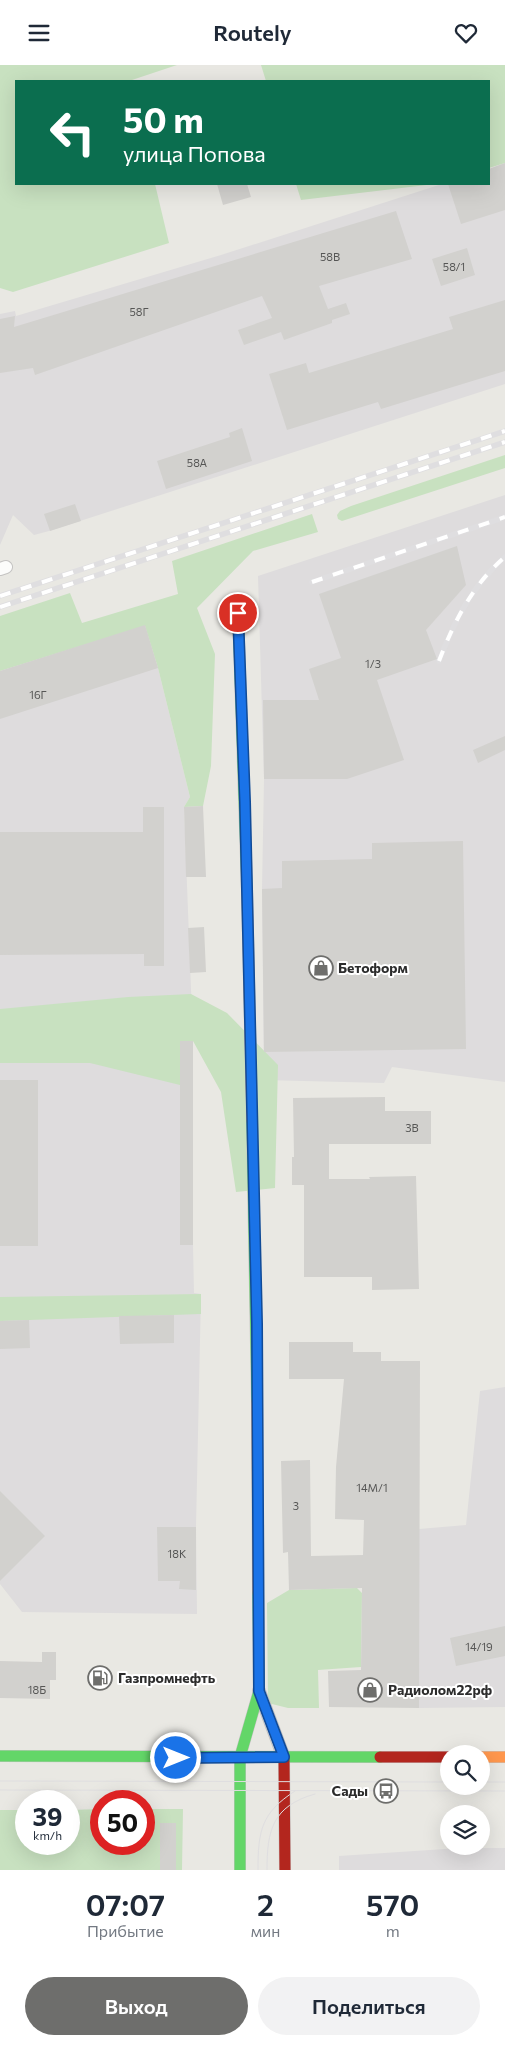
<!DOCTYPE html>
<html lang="ru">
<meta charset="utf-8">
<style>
:root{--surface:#fff;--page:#f2f2f3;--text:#1f2937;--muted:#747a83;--accent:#6e6e6c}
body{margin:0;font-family:Commissioner,sans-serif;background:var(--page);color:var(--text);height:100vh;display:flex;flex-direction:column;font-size:19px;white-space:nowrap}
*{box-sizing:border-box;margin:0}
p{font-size:16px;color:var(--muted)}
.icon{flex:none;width:28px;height:28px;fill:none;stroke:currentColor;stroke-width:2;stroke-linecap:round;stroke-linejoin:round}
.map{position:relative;height:1805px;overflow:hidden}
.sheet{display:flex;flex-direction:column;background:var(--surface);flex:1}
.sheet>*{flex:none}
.hud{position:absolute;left:15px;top:15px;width:475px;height:105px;border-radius:0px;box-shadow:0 5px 20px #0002;background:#0b6e4f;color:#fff;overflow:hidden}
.buttons{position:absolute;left:440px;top:1680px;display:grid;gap:10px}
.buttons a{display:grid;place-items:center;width:50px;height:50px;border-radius:50%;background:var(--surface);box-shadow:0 5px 20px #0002;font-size:25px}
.speed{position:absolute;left:15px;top:1725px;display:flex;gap:10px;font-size:25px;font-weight:700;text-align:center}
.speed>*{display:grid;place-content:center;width:65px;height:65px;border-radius:50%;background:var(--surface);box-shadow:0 5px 20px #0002;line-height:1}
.speed small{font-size:12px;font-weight:400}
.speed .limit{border:8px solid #d22;background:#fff;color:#111}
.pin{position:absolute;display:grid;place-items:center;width:42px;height:42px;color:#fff;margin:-21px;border:2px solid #fff;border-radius:50%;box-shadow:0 1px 5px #0007}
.me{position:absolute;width:55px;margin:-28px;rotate:90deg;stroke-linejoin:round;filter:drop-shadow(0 0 4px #0008)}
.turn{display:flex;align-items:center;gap:18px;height:105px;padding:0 25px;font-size:22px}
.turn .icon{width:65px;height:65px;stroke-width:2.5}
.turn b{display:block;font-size:35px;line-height:42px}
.eta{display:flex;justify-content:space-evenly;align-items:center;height:85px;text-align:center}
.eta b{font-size:30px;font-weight:600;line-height:35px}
.primary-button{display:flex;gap:10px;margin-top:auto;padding:10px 25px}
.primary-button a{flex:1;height:58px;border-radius:30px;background:var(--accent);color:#fff;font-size:20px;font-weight:600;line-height:58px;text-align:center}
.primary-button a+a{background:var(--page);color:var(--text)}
header{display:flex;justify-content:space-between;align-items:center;height:65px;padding:0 25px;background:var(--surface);font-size:22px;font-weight:600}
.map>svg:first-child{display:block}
.industrial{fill:#dedcdd}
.green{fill:#c8e1c0}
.building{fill:#d2d1ce}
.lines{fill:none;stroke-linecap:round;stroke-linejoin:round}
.street-casing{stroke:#c4c3c2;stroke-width:14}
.fast-casing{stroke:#c4c3c2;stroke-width:12}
.slow-casing{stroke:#c4c3c2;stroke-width:12}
.jam-casing{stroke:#c4c3c2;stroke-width:12}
.street{stroke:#fcfcfb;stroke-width:12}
.fast{stroke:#63d668;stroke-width:11}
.slow{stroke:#ff974d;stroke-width:11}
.jam{stroke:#b3261e;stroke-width:11}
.tram{stroke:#dfdee0;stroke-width:1}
.rail-casing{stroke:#dfdee0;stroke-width:5.5}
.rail{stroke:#fff;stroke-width:4;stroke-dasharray:11;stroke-linecap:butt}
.route-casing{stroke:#114b97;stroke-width:12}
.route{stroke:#1a73e8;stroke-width:9}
.labels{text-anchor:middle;stroke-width:4;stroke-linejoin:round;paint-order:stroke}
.number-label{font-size:11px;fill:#565655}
.poi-label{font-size:14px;font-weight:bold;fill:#2c2c2c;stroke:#fff;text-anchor:start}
</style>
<header><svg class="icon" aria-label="menu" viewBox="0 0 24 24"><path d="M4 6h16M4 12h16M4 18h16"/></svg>Routely<svg class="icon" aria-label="heart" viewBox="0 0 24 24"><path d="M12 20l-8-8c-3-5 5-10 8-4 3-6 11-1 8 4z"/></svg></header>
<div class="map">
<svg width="505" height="1805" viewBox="0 0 505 1805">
<rect width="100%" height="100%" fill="#e9e8e3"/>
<!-- industrial -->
<path class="industrial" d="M505 98V319L49 466 34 470 13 450 0 480V249L15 246 16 251 221 190 442 119H489V104Z
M505 430V1017L392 1002 384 1018 264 1015 262 824 264 714 258 511Z
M145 561 158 603 190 732 184 742 193 976H180V1180H193L194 1228 201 1229 196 1462 197 1549 22 1547 0 1519V606Z
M505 1322V1642L419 1643V1464L466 1460 480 1326Z
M460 1783H505V1805H339V1791Z"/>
<!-- green -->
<path class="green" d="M0 0H177L129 16H16V119H155L169 178 13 227 0 223Z
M261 0H505V98L489 103V16H266Z
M296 119H435L301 135Z
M505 390V403L342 456 338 454 337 450 340 446 351 441Z
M312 449 318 467 253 486 197 543 215 589 211 701 203 741 184 742 190 732 158 603 145 561 0 606V551L70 528 82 558 178 529 172 496Z
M191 929 227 948 278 1000 275 1123 236 1127 221 1027 193 976H180V1020L90 998H0V944L128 932Z
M201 1229V1249L0 1256V1232Z
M357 1523 362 1528 361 1602 318 1605 319 1643H288L268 1638 267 1538 289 1525Z
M101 1744V1779H144V1744H183L182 1805H0V1745H26V1779H69V1745Z"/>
<!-- building -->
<path class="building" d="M505 98V145L461 159 448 119H489V104Z
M217 119H247L251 132 223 140Z
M396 146 412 194 319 221 328 244 346 238 350 249 332 255V258L284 275 281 267 244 280 238 265 272 253 262 231 35 310 33 303 0 308V254L15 251 14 262Z
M467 183 475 210 441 221 432 194Z
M505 235V306L381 344 378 337 287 365 269 309 306 298 309 308 453 264 449 252Z
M242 363 252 396 166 424 157 396 230 372 229 368Z
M75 439 81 456 50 466 44 449Z
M457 481 466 520 426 565 437 594 377 615 404 695 347 714H264L263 635H319L309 604 341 593 319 529Z
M145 560 158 603 0 654V606Z
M505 671V685L478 698 473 685Z
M203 741 206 812H186L184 742Z
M143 742H164V901H144V889L0 890V767H143Z
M463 776 466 984 264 987 262 824 282 823V796L372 794V778Z
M204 862 206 907 190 908 188 863Z
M180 976H193V1180H180Z
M0 1015H38V1181H0Z
M385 1032V1046H431V1079H329V1114H370L369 1112 416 1111 419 1224 372 1225V1212H304V1120H292V1092H294L293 1033Z
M174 1250V1278L120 1279 119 1251Z
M29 1255 30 1283 0 1284V1256Z
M289 1277H353V1287H381V1296H420L419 1643 329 1642 328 1606 361 1605 362 1523 289 1525 288 1487 283 1488 281 1396 310 1395 311 1491 363 1490 364 1455 335 1454 336 1402 344 1314H289Z
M0 1426 45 1471 0 1516Z
M157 1462H196V1525L179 1524 180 1516H158Z
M505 1561V1591L456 1601 450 1573Z
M42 1587H56V1615H50V1634L0 1633V1596L42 1597Z
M160 1758H176V1805H160Z"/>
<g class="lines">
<!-- street casing -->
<g class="street-casing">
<path id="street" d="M0 504 6 502
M259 1626 284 1693"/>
</g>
<!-- fast casing -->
<g class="fast-casing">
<path id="fast" d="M238 547 247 824
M252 1056 257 1336
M0 1691 380 1692
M240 1805V1692L259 1626 258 1528"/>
</g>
<!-- slow casing -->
<g class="slow-casing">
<path id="slow" d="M247 824 252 1056
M257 1336 258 1528
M481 1692H505"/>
</g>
<!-- jam casing -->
<g class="jam-casing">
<path id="jam" d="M380 1692H449
M284 1693 285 1805"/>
</g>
<!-- street -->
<use href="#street" class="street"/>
<!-- fast -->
<use href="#fast" class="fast"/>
<!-- slow -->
<use href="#slow" class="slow"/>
<!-- jam -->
<use href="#jam" class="jam"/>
<!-- tram -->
<path class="tram" d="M0 1716 449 1717
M481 1717H505
M0 1725 505 1726
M258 1805C258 1766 261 1748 295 1726
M267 1805C267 1766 272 1741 315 1729"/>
<!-- rail casing -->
<g class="rail-casing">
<path id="rail" d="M312 517 505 452
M0 531 505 366
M0 542 505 377
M439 596C454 557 472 520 505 492"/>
</g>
<!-- rail -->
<use href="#rail" class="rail"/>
</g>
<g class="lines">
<!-- route casing -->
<g class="route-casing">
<path id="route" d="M176 1693 284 1692 259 1626 257 1259 245 737 238 548"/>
</g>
<!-- route -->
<use href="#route" class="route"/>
</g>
<!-- icons -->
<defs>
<g id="shop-ring" transform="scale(1.25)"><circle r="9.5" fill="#fff" stroke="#6e6e6c" stroke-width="1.5"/><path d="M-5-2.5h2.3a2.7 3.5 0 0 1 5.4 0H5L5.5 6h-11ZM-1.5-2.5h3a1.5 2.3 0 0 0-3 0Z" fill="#6e6e6c"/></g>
<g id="fuel-ring" transform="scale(1.25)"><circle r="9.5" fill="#fff" stroke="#6e6e6c" stroke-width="1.5"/><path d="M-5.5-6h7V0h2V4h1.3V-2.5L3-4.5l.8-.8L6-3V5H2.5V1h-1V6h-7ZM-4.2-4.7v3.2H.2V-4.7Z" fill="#6e6e6c"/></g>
<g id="bus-ring" transform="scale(1.25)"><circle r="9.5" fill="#fff" stroke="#6e6e6c" stroke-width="1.5"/><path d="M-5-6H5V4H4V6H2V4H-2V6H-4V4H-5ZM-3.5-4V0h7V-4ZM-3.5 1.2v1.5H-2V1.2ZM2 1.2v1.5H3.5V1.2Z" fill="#6e6e6c"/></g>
</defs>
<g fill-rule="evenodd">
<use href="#shop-ring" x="321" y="903"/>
<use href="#fuel-ring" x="100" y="1613"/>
<use href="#shop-ring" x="370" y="1625"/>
<use href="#bus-ring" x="386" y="1726"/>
</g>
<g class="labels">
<!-- number labels -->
<g class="number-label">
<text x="330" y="196">58В</text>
<text x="454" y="206">58/1</text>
<text x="139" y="251">58Г</text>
<text x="197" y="402">58А</text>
<text x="373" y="603">1/3</text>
<text x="38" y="634">16Г</text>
<text x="412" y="1067">3В</text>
<text x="372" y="1427">14М/1</text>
<text x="296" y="1445">3</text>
<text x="177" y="1493">18К</text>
<text x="479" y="1586">14/19</text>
<text x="37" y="1629">18Б</text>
</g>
<!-- poi labels -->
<g class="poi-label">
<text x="338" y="908">Бетоформ</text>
<text x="118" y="1618">Газпромнефть</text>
<text x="388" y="1630">Радиолом22рф</text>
<text x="368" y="1731" text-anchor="end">Сады</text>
</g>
</g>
</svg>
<div class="buttons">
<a><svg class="icon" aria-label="search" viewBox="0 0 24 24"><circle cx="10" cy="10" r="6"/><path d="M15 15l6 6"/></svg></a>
<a><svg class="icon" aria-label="layers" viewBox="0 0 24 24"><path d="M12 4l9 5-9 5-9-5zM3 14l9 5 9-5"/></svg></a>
</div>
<div class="speed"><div>39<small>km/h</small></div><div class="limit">50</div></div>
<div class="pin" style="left:238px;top:548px;background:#d93025"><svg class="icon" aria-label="arrive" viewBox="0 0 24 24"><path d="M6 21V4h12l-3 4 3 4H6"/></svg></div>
<svg class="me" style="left:176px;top:1693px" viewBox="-20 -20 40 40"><circle r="17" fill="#1a73e8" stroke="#fff" stroke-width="3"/><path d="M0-11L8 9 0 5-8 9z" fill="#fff"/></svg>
<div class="hud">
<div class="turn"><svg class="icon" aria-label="left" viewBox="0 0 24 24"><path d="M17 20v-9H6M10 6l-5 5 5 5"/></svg><div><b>50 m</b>улица Попова</div></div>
</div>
</div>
<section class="sheet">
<div class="eta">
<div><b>07:07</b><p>Прибытие</p></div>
<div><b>2</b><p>мин</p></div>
<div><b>570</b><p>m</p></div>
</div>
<div class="primary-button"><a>Выход</a><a>Поделиться</a></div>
</section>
